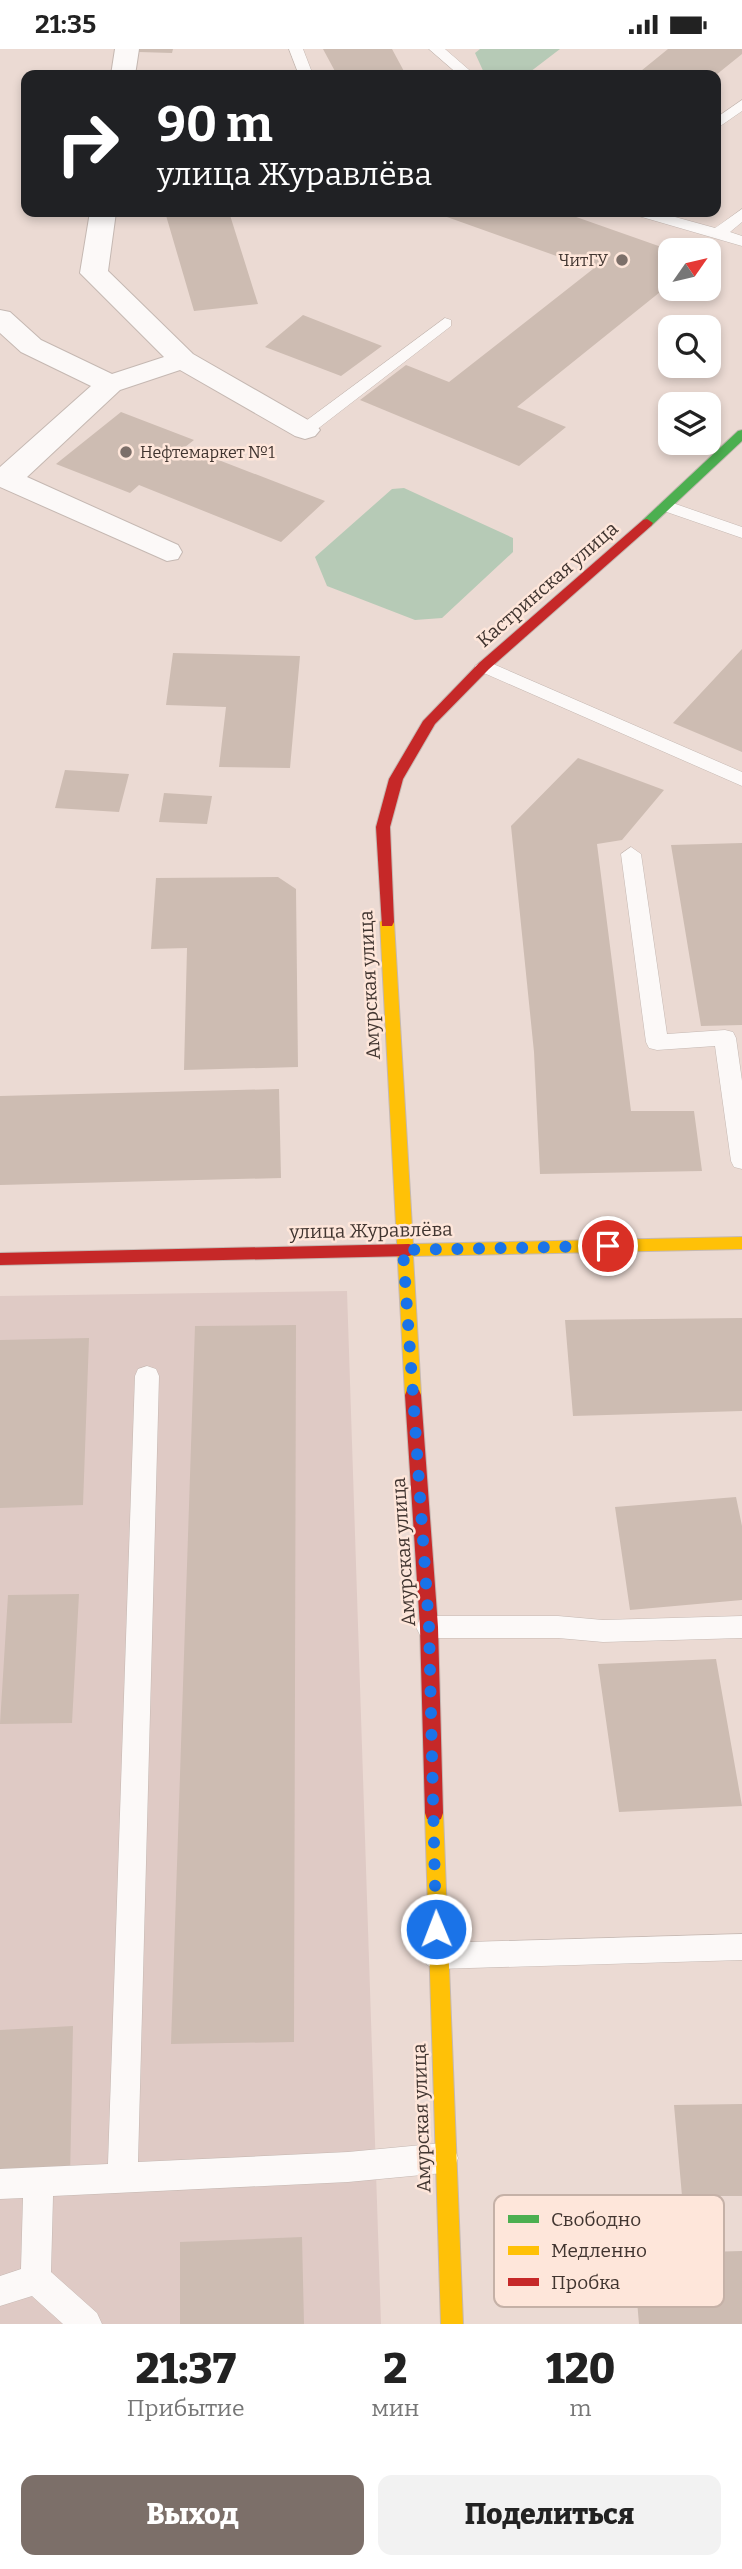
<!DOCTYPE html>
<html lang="ru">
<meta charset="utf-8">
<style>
:root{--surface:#fff;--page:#f2f2f2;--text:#222;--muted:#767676;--accent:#7c6f69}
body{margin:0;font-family:Bitter,serif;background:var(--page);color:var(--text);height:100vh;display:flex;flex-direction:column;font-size:26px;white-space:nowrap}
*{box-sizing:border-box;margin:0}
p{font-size:23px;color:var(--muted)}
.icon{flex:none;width:38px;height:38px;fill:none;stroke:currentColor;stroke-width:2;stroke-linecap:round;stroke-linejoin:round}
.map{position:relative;height:2275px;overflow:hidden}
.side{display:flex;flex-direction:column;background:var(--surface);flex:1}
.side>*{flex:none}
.top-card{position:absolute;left:21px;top:21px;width:700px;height:147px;border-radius:14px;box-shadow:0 4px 10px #0003;background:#202124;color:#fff;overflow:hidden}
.needle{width:46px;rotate:56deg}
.tools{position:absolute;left:658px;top:189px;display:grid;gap:14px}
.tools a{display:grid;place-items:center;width:63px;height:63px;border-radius:14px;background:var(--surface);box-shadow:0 4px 10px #0003;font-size:35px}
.pin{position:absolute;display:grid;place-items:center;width:60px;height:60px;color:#fff;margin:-30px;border:4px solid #fff;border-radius:50%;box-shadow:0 2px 7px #0007}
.me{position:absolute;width:77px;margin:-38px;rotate:359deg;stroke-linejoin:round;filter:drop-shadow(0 0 5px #0008)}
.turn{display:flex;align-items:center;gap:24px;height:147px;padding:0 21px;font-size:32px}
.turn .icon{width:91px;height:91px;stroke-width:2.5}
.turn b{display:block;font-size:49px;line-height:60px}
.eta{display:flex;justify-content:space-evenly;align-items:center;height:119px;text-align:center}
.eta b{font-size:42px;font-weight:800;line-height:49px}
.button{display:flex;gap:14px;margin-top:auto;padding:14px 21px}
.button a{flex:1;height:80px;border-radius:14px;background:var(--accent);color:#fff;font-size:28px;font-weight:800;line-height:80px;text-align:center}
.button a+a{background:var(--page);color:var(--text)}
.status{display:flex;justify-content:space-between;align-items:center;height:49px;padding:0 35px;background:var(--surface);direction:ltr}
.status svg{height:19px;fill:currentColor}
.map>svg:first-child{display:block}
.commercial{fill:#dfcac5}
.green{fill:#b6cab6}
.building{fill:#cdbcb2}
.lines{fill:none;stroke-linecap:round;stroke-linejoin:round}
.lane-casing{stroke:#c5b8b2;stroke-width:1}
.street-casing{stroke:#c5b8b2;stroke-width:2}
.fast-casing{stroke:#c5b8b2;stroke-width:2}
.slow-casing{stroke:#c5b8b2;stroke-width:2}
.jam-casing{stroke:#c5b8b2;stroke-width:2}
.lane{fill:#fcf9f8;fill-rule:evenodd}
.street{fill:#fcf9f8;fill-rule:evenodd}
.fast{fill:#4caf50;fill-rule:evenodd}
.slow{fill:#ffc107;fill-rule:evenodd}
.jam{fill:#c62828;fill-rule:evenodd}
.route{stroke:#1a73e8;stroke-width:12;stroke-dasharray:0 21.6}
.poi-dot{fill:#7c6f69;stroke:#fee6da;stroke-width:2.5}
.labels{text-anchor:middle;stroke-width:5;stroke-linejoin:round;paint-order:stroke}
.far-poi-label{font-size:16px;fill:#413530;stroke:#fee6da;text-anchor:end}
.street-label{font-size:19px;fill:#413530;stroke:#fee6da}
.key{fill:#fee6da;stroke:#c5b1a7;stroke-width:2}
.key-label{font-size:19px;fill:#413530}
</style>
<div class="status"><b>21:35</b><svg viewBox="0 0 49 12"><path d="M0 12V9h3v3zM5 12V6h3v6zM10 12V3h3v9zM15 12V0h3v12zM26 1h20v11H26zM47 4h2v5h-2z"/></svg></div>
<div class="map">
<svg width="742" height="2275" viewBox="0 0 742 2275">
<rect width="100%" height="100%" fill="#ebdad3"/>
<!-- commercial -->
<path class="commercial" d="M347 1242 381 2275H0V1247Z"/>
<!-- green -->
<path class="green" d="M480 0H560L526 26H485L475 4Z
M404 439 513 489V503L442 569 415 571 327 537 315 508 392 440Z"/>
<!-- building -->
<path class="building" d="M139 0H173L172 4 139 3Z
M323 0H392L406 26H337Z
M668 0H742V5L716 26H636Z
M165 163H229L258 255 194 262Z
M433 163H562L670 201V235L517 358 566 378 519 417 360 351 406 316 449 333 593 220Z
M303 266 382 297 341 327 265 298Z
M121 363 194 391 185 398 325 452 281 493 139 436 130 444 56 415Z
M742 600V703L673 674Z
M173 604 300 607 290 719 219 718 226 658 166 656Z
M578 709 664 741 622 791 597 795 631 1062H694L702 1122 540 1125 534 1003 511 777Z
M65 721 129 725 119 763 55 759Z
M164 744 212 747 207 775 159 773Z
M742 794V976L701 977 671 796Z
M278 828 296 840 298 1018 184 1021 187 899 151 900 156 829Z
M279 1040 281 1129 0 1136V1047Z
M742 1269V1362L573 1367 565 1271Z
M296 1276 294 1993 171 1995 195 1277Z
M89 1289 83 1456 0 1459V1291Z
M736 1448 742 1477V1551L630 1561 615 1458Z
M79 1545 72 1674 0 1675 8 1546Z
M716 1610 742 1757 619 1763 598 1615Z
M73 1977 70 2130 0 2134V1981Z
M742 2055V2147H682L674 2056Z
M302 2188 304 2275H180V2193Z
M742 2202V2275H639L633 2205Z"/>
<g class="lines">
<!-- lane casing -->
<g class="lane-casing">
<path id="lane" d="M289 0H303L313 26H299Z
M429 0H445L475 26H459Z
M742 51V62L716 80V69Z
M742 160V173L730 183 742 187V197L635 166 633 163H657L715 179Z
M445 269 451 271V277L311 385H299L296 381 299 377Z
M667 452 742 478V489L661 461 658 457Z
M484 611 742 723V737L477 621 475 617Z
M631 798 641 805 667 985 725 981 733 983 736 989 742 1032V1120L734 1118 731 1112 715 997 657 1001 649 999 646 993 621 805Z
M147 1317 156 1320 159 1327 138 2113 348 2103 443 2094 454 2099 458 2109 454 2119 443 2124 348 2133 53 2147 51 2223 97 2264 102 2275H63L32 2247 0 2257V2227L21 2220 23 2149 0 2150V2120L108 2115 135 1327 138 1320Z
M429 1567H558L603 1571 742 1567V1589L603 1593 558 1589H429L420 1586 416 1578 420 1570Z
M742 1885V1911L437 1920 427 1916 423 1907 427 1898 437 1894Z"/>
</g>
<!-- street casing -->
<g class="street-casing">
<path id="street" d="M115 0H139L135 26H111Z
M90 163H116L108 222 193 305 315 375 320 381 315 387 305 390 295 387 180 321 120 341 27 428 178 496 182 503 178 510 167 512 0 438V418L91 337 21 303 0 284V261L10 263 41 291 112 325 164 308 80 224Z"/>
</g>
<!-- fast casing -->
<g class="fast-casing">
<path id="fast" d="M742 381V392L651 477H643V471L738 382Z"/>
</g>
<!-- slow casing -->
<g class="slow-casing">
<path id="slow" d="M387 868 394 873 413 1195 742 1188V1200L413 1207 421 1346 419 1351 413 1353 407 1351 405 1346 380 873Z
M434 1755 441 1758 443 1764 463 2275H441L425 1764 427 1758Z"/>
</g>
<!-- jam casing -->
<g class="jam-casing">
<path id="jam" d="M647 470 653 474 651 477 489 620 435 675 403 730 390 778 394 873 392 877H382L376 778 389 730 423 672 479 614 643 471Z
M409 1195 415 1197 417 1201 415 1205 409 1207 0 1216V1204Z
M413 1339 419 1341 421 1346 438 1578 443 1764 441 1770 434 1773 427 1770 425 1764 420 1578 405 1346 407 1341Z"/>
</g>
<!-- lane -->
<use href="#lane" class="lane"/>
<!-- street -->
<use href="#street" class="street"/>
<!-- fast -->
<use href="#fast" class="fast"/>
<!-- slow -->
<use href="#slow" class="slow"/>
<!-- jam -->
<use href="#jam" class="jam"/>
</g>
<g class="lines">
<!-- route -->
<path class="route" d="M436 1880 429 1578 403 1201 608 1197"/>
</g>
<!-- markers -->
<g class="poi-dot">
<circle cx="622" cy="211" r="7"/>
<circle cx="126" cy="403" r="7"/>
</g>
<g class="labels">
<!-- far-poi labels -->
<g class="far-poi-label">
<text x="608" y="217">ЧитГУ</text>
<text x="140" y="409" text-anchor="start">Нефтемаркет №1</text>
</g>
<!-- street labels -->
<g class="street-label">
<text transform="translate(547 535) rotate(-41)" y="7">Кастринская улица</text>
<text transform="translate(369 936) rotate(-93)" y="7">Амурская улица</text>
<text transform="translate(371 1181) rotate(-1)" y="7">улица Журавлёва</text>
<text transform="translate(403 1503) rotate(-94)" y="7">Амурская улица</text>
<text transform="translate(421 2069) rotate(-92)" y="7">Амурская улица</text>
</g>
</g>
<!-- legend -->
<rect x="494" y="2146" width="230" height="112" rx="10" class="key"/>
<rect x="508" y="2166" width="31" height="8" fill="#4caf50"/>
<rect x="508" y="2197" width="31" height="9" fill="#ffc107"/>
<rect x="508" y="2229" width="31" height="8" fill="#c62828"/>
<g class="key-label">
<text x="551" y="2177">Свободно</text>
<text x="551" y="2208">Медленно</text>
<text x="551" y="2240">Пробка</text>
</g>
</svg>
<div class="tools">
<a><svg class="needle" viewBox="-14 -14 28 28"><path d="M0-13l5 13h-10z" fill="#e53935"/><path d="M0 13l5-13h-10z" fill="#767676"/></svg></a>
<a><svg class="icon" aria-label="search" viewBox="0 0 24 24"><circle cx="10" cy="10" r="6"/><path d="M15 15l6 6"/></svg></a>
<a><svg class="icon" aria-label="layers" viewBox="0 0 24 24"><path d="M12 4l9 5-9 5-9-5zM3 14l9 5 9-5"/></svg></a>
</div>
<div class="pin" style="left:608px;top:1197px;background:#d93025"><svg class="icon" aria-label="arrive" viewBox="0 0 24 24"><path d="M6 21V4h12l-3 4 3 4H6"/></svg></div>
<svg class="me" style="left:436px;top:1880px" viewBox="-20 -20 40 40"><circle r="17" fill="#1a73e8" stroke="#fff" stroke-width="3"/><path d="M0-11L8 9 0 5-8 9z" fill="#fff"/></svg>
<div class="top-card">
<div class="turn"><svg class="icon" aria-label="right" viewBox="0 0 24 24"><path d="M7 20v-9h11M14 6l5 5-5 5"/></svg><div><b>90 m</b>улица Журавлёва</div></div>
</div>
</div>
<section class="side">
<div class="eta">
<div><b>21:37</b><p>Прибытие</p></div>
<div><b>2</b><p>мин</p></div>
<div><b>120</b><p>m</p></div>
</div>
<div class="button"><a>Выход</a><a>Поделиться</a></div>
</section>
